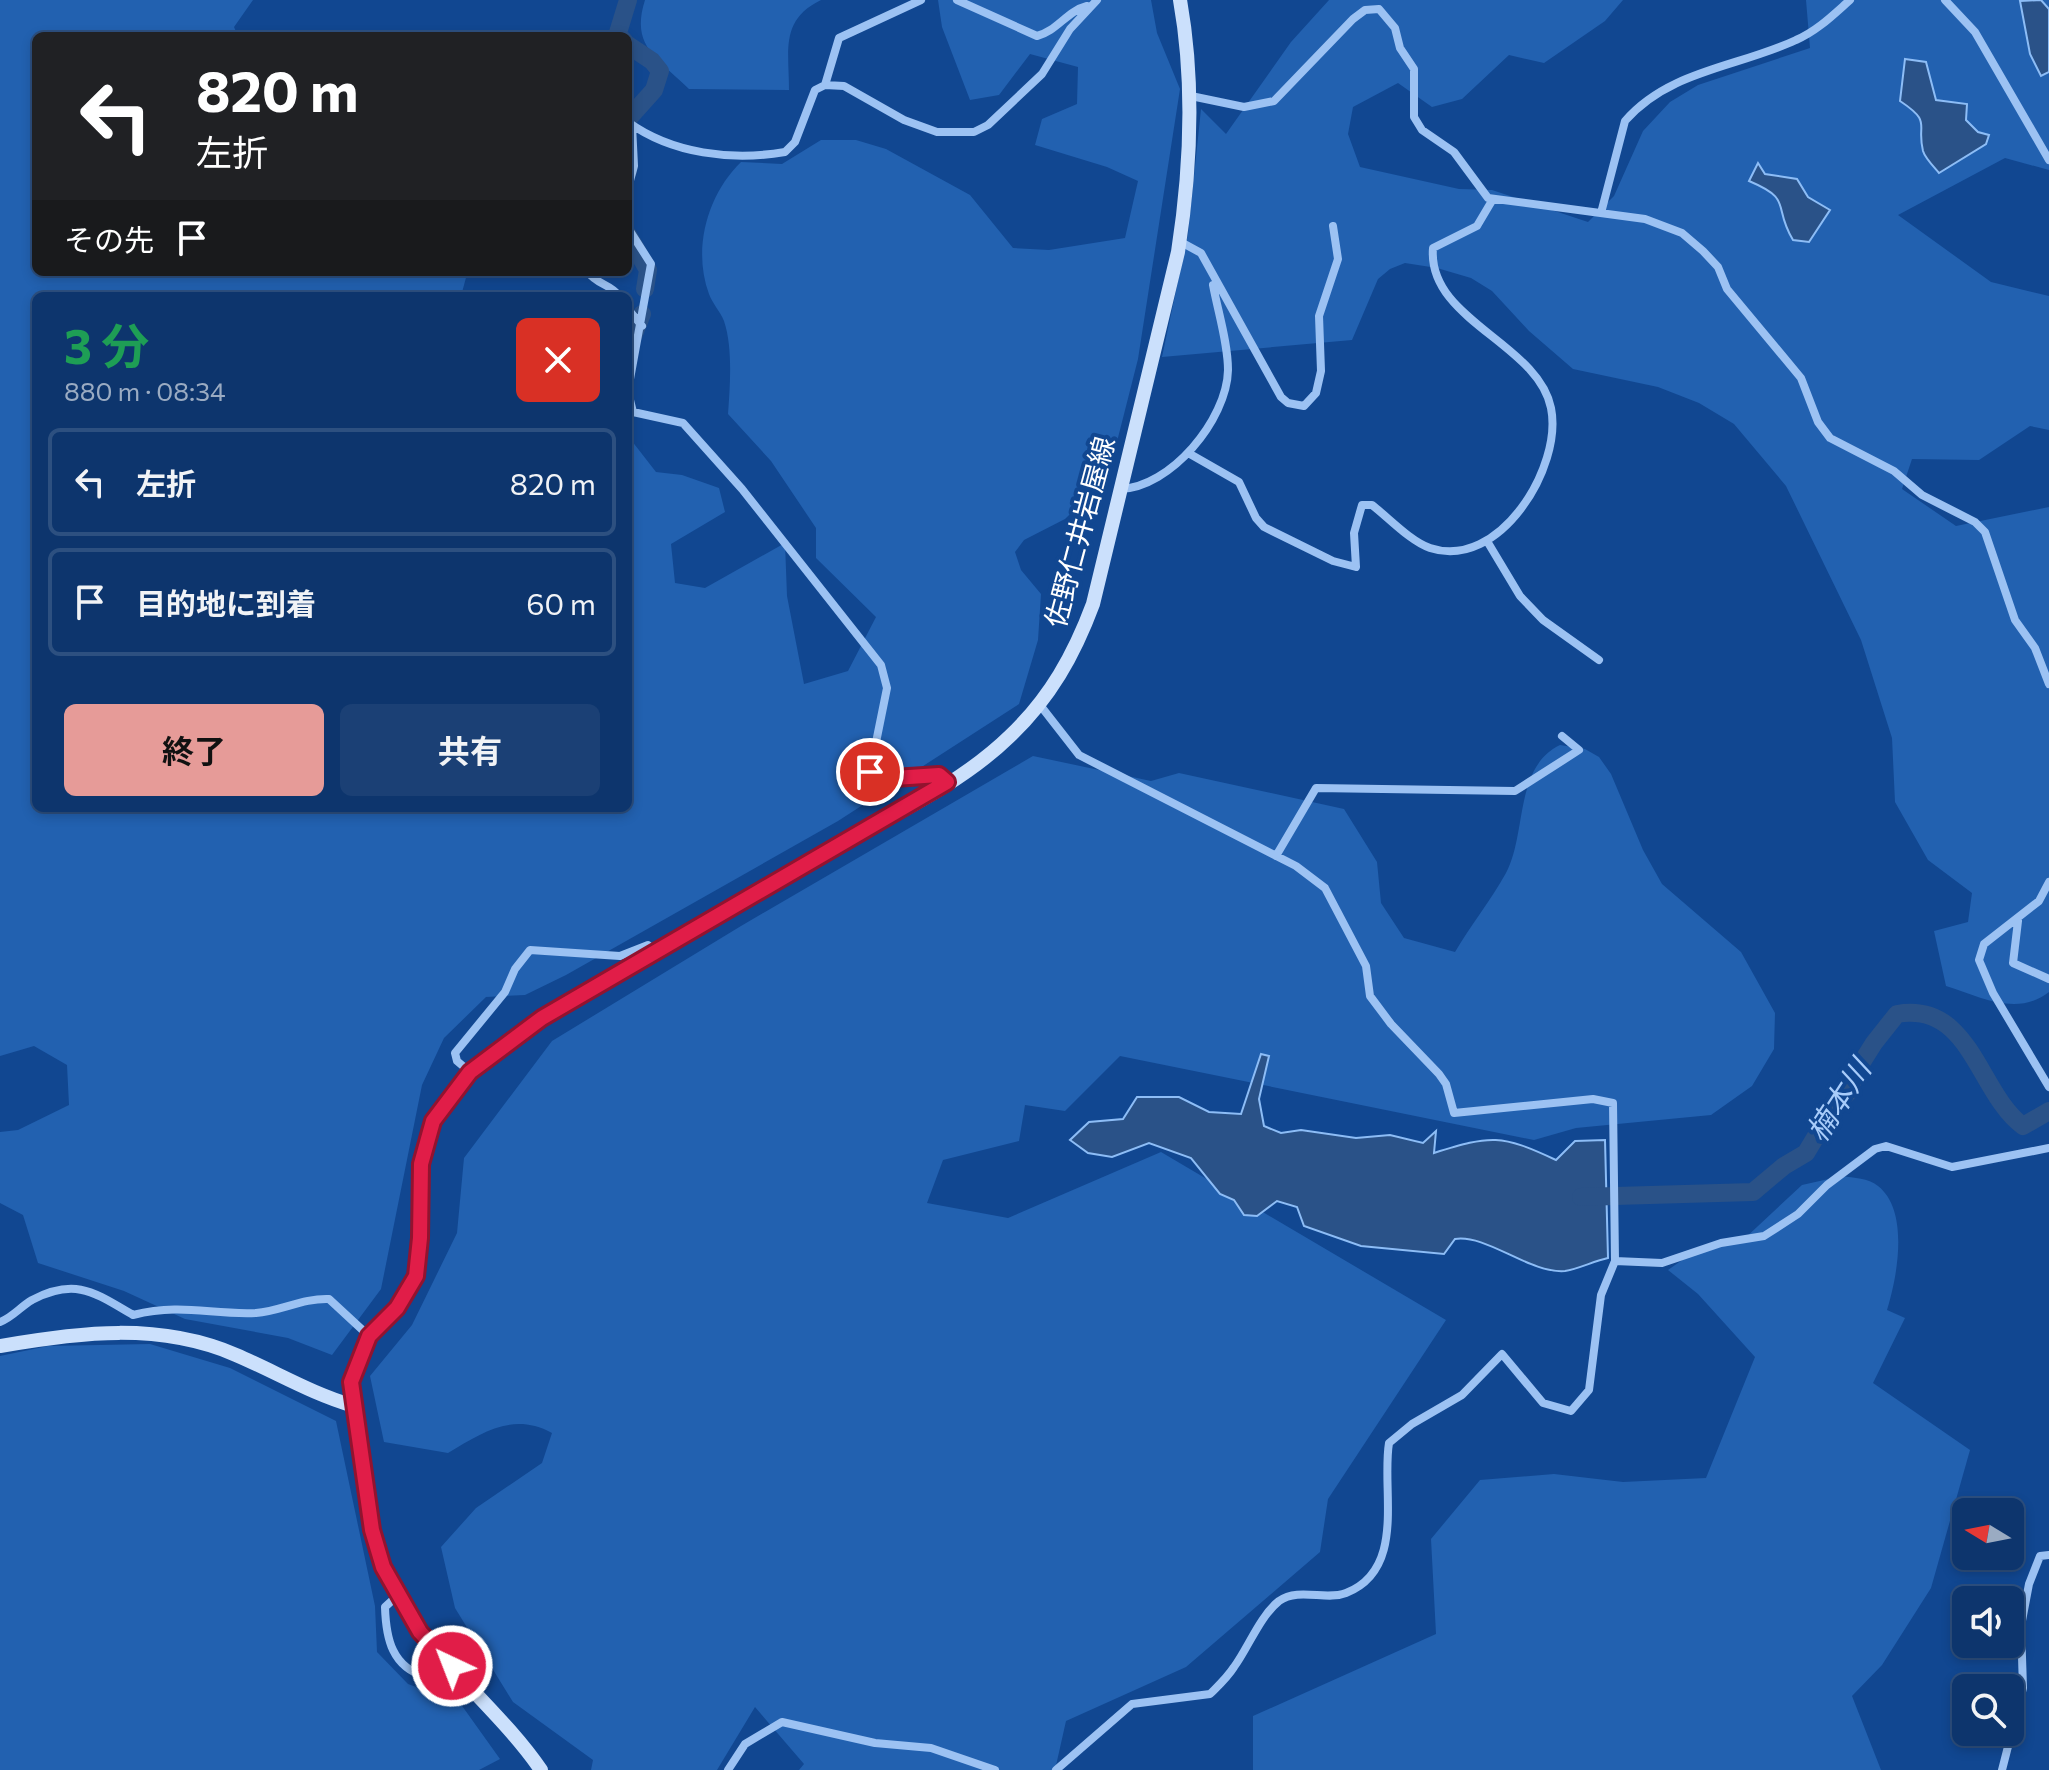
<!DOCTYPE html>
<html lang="ja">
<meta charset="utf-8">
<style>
:root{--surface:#0d356d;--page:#1b4075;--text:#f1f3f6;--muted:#9aabc2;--line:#2d5080;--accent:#e69b98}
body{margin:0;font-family:Commissioner,"Noto Sans JP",sans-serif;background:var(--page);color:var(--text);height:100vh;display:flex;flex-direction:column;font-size:30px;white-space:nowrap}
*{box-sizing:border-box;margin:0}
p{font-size:26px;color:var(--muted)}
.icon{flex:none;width:44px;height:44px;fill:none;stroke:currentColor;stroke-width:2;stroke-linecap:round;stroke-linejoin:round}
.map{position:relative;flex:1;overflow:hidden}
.drawer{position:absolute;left:32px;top:292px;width:600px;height:520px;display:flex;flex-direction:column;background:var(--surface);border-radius:12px;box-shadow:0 4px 12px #0003,0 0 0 2px var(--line)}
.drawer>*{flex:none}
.banner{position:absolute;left:32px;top:32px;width:600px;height:244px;border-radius:12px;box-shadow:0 4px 12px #0003,0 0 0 2px var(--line);background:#202124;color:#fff;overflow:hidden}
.needle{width:52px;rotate:280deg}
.buttons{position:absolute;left:1952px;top:1498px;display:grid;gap:16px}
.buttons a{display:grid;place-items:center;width:72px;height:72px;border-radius:12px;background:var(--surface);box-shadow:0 4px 12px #0003,0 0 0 2px var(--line);font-size:40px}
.pin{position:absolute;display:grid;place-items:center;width:68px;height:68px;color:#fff;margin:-34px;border:4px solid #fff;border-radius:50%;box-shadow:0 2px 8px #0007}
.me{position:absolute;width:88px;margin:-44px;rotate:317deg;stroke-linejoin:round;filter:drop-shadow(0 0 6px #0008)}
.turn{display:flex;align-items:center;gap:28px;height:168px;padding:0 32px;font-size:36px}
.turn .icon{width:104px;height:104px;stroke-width:2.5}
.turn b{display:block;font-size:56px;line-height:68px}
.then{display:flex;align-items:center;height:76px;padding:0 32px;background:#0003;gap:16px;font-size:30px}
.round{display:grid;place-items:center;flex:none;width:84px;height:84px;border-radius:12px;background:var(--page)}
.head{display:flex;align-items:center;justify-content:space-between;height:136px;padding:0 32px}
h1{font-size:48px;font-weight:700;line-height:60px;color:#1e9e55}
.button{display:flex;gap:16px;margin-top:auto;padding:16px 32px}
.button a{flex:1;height:92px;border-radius:12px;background:var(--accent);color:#111;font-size:32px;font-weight:700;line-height:92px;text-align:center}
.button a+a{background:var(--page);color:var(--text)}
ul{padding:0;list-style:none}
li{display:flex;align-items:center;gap:24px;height:108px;margin:0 16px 12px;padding:0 16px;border:4px solid var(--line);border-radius:12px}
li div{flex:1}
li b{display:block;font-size:30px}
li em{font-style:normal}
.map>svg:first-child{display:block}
.green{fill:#2261b0}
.water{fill:#2a5288;stroke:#8dbdf6;stroke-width:2}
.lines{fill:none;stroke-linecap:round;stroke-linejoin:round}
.river{stroke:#2a5288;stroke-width:18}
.street{stroke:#9cc2f3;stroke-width:8}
.secondary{stroke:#cbe0fc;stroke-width:14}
.route-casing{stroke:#92132f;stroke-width:20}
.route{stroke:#e11d48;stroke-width:14}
.labels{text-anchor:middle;stroke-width:8;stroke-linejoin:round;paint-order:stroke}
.street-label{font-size:28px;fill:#fff;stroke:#114791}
.water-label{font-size:30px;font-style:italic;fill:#a8ccfa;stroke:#114791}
</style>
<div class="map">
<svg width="2049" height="1770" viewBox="0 0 2049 1770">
<rect width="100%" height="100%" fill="#114791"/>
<!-- green -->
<path class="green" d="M0 0H253L234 27 238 36H36V272H521L467 274 461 296H36V808H628V436L656 472 682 475 719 488 725 512 671 544 675 583 705 588 785 543 787 596 804 684 848 671 876 617 816 558V528L771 461 728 414C730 386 733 348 724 321 720 311 712 303 709 294 692 248 708 194 741 162L782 164 821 140H856L886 149 970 195 1013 248 1049 250 1125 238 1138 181 1107 167 1035 145 1042 119 1077 104 1078 67 1030 54 999 95 970 100 942 27 938 0H1151L1157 33 1180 89 1138 359 1108 477 1065 519 1024 540 1015 552 1021 570 1041 594 1038 640 1019 704 838 821 566 975 525 995 486 997 444 1038 422 1085 381 1289 332 1355 288 1338 185 1319 124 1291 38 1263 23 1215 0 1203V1132L18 1130 69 1105 67 1065 34 1046 0 1056Z
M645 0H821C780 20 789 50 789 90L689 89C658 58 630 47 645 0Z
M1329 0H1623L1605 21 1544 63 1509 55 1462 99 1432 107 1398 83 1353 107 1348 134 1360 167 1459 189 1492 190 1588 222 1614 196 1643 131 1670 102 1698 85 1810 48 1806 0H2049V170L2005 158 1898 215 1991 282 2049 296V430L2030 426 1979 460 1912 459 1902 489 1956 526 2049 507V992C2017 1017 1981 997 1946 986L1934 931 1968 922 1972 893 1928 860 1895 802 1892 738 1861 640 1786 486 1734 424 1699 403 1658 387 1573 369 1529 331 1492 291 1471 278 1437 268 1405 263 1390 269 1378 279 1352 340 1162 357 1188 234 1201 109 1226 134 1291 42Z
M1560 745 1585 749 1599 757 1611 774 1643 850 1662 884 1741 952 1775 1013 1774 1049 1752 1086 1711 1115 1576 1128 1534 1140 1120 1056 1065 1111 1025 1105 1019 1141 943 1160 927 1203 1008 1218 1161 1152 1446 1320 1328 1499 1320 1552 1186 1667 1066 1721 1055 1770H799L804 1764 755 1707 717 1770H591L593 1760 513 1702 455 1608 441 1547 476 1508 542 1463 552 1433C513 1412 483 1432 448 1453L384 1442 370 1376 412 1325 457 1233 464 1158 552 1041 741 926 1033 756 1151 781 1179 773 1344 809 1377 862 1381 903 1404 938 1455 952C1471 925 1491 900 1506 873 1527 834 1514 767 1560 745Z
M1842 1176C1854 1178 1868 1178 1878 1186 1910 1211 1897 1278 1887 1310L1905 1318 1873 1383 1970 1450 1931 1588 1882 1665 1852 1696 1881 1770H1253V1716L1436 1634 1431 1539 1480 1480 1554 1474 1623 1482 1706 1478 1755 1357 1698 1294 1668 1270 1685 1258 1743 1240 1802 1185Z
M150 1344 230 1368 336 1421 375 1606 377 1652 408 1684 460 1703 500 1759 479 1770H0V1356L48 1346Z"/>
<!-- water -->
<path class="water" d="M2041 0 2049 9V72L2041 76 2030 54 2020 1Z
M1905 59 1926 62 1936 100 1967 104 1966 120 1978 132 1989 135 1986 144 1939 173C1934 167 1925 158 1923 151 1916 123 1933 123 1900 101Z
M1758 163 1765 174 1797 179 1808 197 1830 210 1809 242 1793 240C1772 205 1794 200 1749 181Z
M1261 1054 1269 1056 1259 1099 1264 1126 1281 1133 1301 1130 1356 1138 1390 1135 1423 1143 1436 1131 1434 1153C1492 1135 1500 1134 1556 1160L1575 1141 1605 1140 1608 1258C1594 1261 1578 1269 1565 1271 1530 1274 1487 1234 1455 1239L1444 1254 1361 1246 1304 1226 1297 1207 1277 1201 1257 1216 1244 1215 1234 1200 1220 1194 1191 1158 1149 1143 1112 1157 1088 1153 1070 1140 1089 1122 1123 1119 1137 1097H1179L1209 1112 1241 1114Z"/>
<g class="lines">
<!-- river -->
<path class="river" d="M617 36 628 0
M628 45 652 61 660 71 654 90 628 119
M628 149V171
M628 235 648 270 645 289
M628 349 642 314
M1581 1197 1753 1192 1784 1166 1806 1153 1833 1108 1850 1090 1857 1070 1874 1043 1897 1014C1971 1001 1978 1093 2023 1126L2049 1111"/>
<!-- street -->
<path class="street" d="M957 0 1037 36C1057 31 1067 11 1087 6
M1945 0 1975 32 2049 160
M825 85 839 38 921 0
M1191 96 1244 107 1274 101 1353 19 1365 10 1379 9 1395 28 1400 48 1414 69V117L1422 130 1454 152 1488 198 1645 219 1682 233 1703 251 1718 267 1727 289 1801 378 1818 422 1830 438 1894 471 1922 495 1975 522 1985 532 2015 620 2035 648 2049 684
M628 122C672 154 732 161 785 152L795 142 815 90 825 85 844 86 904 120 937 132H974L988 125 1042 74 1070 29 1097 0
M628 188 634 166 632 125
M1601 213 1625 121C1669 70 1739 67 1796 40 1817 31 1833 15 1850 0
M628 228 651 264 628 390
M1179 241 1201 253 1281 397 1288 403 1304 406 1316 393 1321 371 1319 316 1338 259 1333 226
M588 272C597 285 611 284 619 296
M628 309 642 326
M628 392 633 412 683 423 742 489 881 665 887 688 870 772 879 779 939 775 947 782
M1190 454 1239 482 1256 518 1264 527 1333 561 1356 567 1354 533 1362 505H1372C1389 518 1410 541 1430 548 1499 571 1563 467 1551 408 1538 343 1427 320 1433 248L1477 226 1493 199
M1120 489C1170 488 1227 420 1228 370 1228 343 1218 312 1213 285
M1487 541 1520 596 1543 620 1599 660
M1040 705 1079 755 1296 866 1325 888 1366 966 1370 996 1391 1024 1439 1074 1446 1084 1454 1113 1593 1099 1613 1103 1615 1261 1601 1295 1589 1390 1571 1411 1543 1403 1502 1354 1462 1395 1412 1424 1389 1443C1381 1490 1407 1569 1346 1593 1326 1601 1299 1587 1279 1601 1260 1616 1248 1648 1234 1667 1227 1678 1218 1686 1210 1694L1132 1704 1056 1770
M1276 856 1316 788 1515 791 1579 750 1562 736
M2049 882 2039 901 1984 944 1979 960 1993 993 2049 1087
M2018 921 2013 963 2049 979
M470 1072 457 1061 455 1053 505 992 515 969 530 950 620 956 648 945 655 951
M1615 1261 1662 1263 1721 1243 1764 1236 1798 1214 1827 1185 1875 1149 1886 1146 1952 1167 2049 1148
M0 1322C13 1317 20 1307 32 1300 76 1277 95 1293 133 1315 183 1303 210 1315 256 1313 281 1311 303 1298 329 1299L369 1336
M397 1596 385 1607C386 1639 392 1667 426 1677L452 1666
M728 1770 745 1744 782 1722 875 1743 931 1748 995 1770
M2002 1770 2023 1688 2021 1626 2029 1584 2040 1556 2049 1555"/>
<!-- secondary -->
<path class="secondary" d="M0 1346C79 1332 160 1322 236 1355 276 1372 312 1394 354 1406
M541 1770C493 1700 414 1647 383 1566 371 1533 370 1499 364 1465 359 1436 347 1399 354 1370 363 1330 405 1314 416 1275 423 1250 418 1223 418 1197 419 1105 473 1067 542 1018 638 961 734 905 831 850 891 816 961 784 1010 736 1050 698 1074 655 1093 604L1178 252C1191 168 1195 84 1180 0"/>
</g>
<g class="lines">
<!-- route casing -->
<g class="route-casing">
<path id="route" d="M452 1666 420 1632 383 1567 372 1530 351 1382 369 1336 397 1308 416 1276 420 1238 421 1164 433 1121 470 1072 542 1018 947 782 939 775 879 779 870 772"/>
</g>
<!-- route -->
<use href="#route" class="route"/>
</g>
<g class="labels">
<!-- street labels -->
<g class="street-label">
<text transform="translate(1080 532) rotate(-75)" y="10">佐野仁井岩屋線</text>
</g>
<!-- water labels -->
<g class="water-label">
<text transform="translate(1839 1101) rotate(-57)" y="10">楠本川</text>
</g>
</g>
</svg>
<div class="buttons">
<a><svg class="needle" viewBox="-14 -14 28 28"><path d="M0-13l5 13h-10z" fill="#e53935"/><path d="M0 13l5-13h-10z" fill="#9aabc2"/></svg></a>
<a><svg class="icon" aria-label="sound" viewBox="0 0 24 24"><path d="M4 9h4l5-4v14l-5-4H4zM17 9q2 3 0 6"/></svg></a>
<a><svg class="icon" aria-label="search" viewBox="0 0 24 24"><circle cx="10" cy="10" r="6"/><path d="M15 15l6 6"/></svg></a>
</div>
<div class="pin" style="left:870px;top:772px;background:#d93025"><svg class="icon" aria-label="arrive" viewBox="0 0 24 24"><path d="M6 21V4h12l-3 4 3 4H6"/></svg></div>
<svg class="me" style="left:452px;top:1666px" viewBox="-20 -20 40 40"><circle r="17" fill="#e11d48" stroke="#fff" stroke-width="3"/><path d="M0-11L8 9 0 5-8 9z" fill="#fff"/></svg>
<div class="banner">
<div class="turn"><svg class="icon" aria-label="left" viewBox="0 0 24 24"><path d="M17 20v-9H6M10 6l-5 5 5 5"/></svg><div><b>820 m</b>左折</div></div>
<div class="then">その先<svg class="icon" aria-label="arrive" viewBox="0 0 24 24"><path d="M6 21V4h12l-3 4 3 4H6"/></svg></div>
</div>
<section class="drawer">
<div class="head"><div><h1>3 分</h1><p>880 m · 08:34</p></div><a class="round" style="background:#d93025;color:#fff"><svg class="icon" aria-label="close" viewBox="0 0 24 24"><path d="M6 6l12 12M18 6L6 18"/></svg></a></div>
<ul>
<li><svg class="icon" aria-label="left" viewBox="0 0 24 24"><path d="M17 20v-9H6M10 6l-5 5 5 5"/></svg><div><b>左折</b></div><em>820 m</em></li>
<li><svg class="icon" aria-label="arrive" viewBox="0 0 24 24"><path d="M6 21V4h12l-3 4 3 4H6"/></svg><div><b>目的地に到着</b></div><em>60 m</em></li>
</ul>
<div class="button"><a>終了</a><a>共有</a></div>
</section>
</div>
